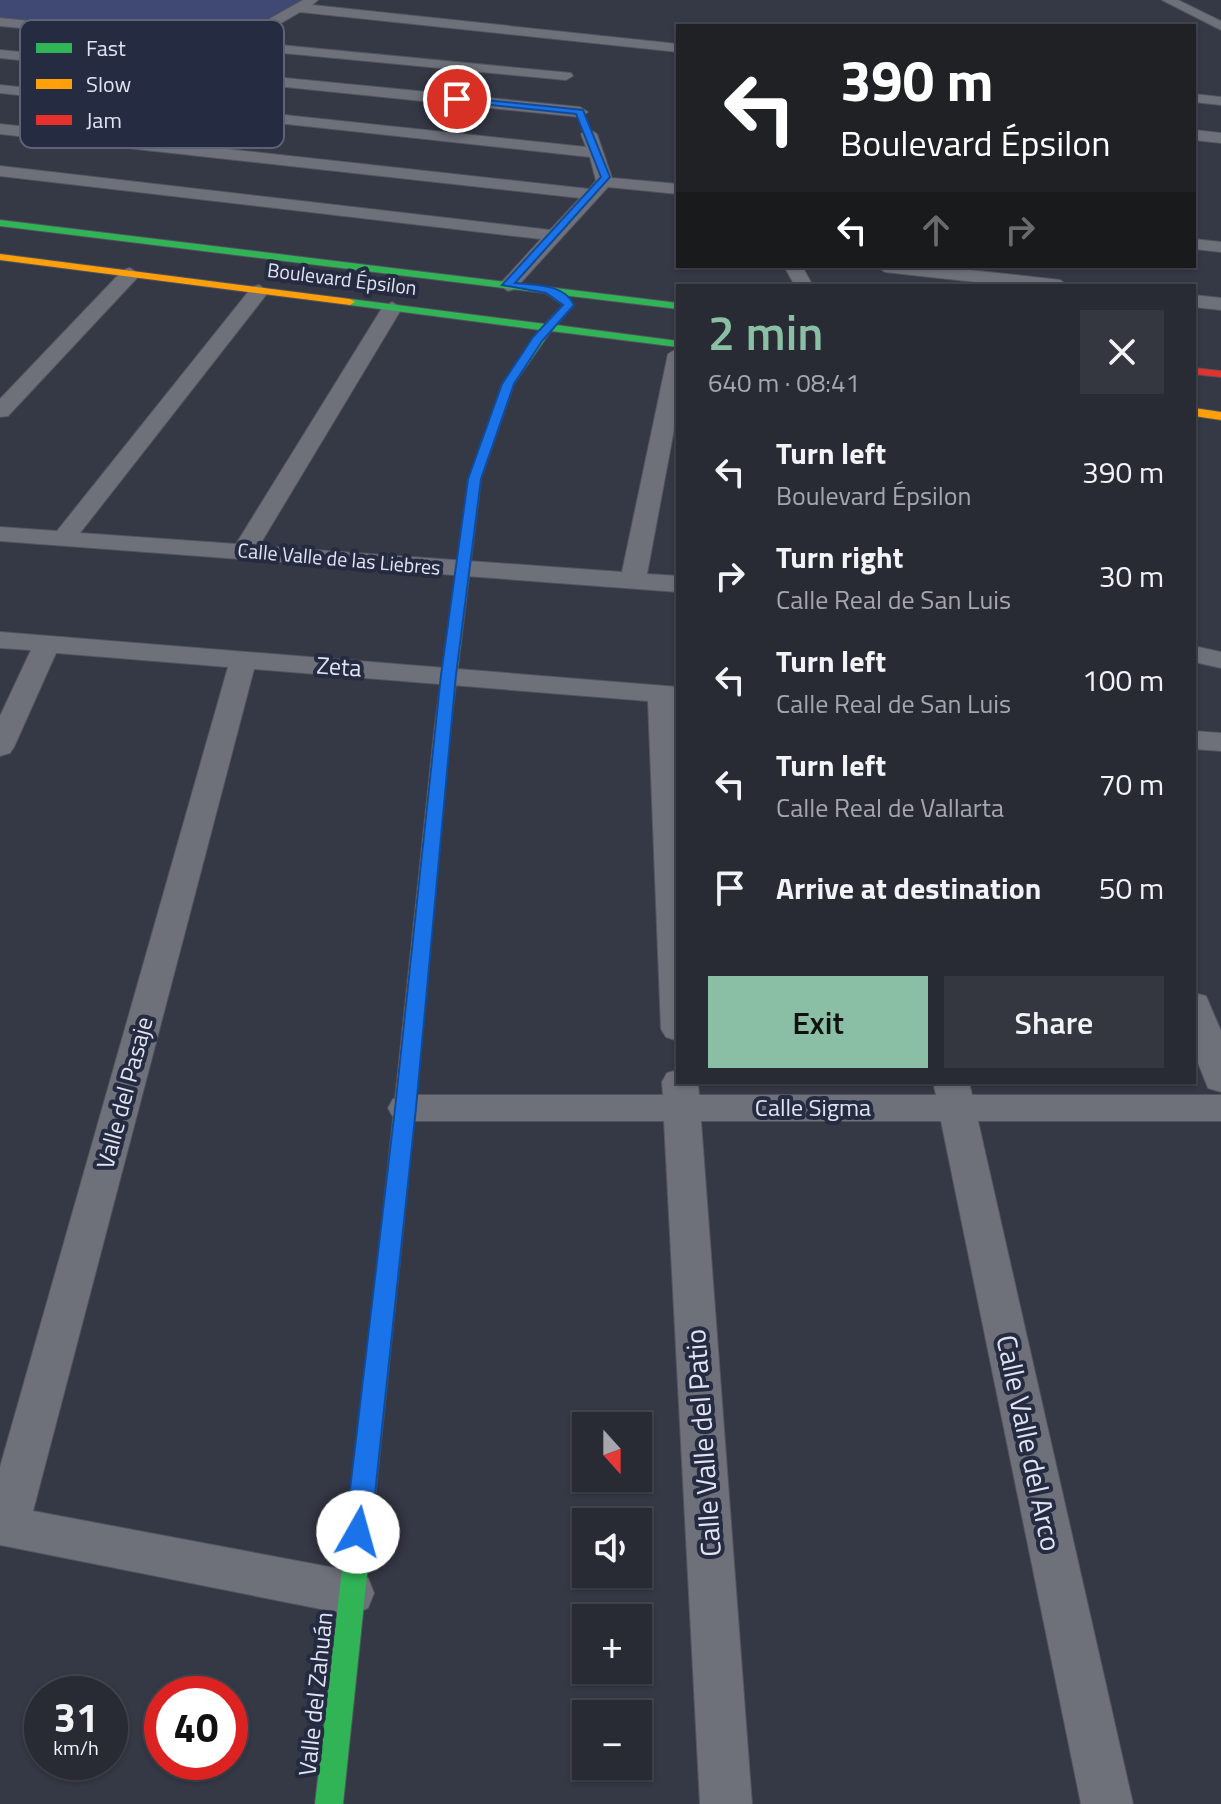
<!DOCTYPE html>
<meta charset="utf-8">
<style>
:root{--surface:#282a34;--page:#343640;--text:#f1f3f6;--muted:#a5a7ac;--line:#44464f;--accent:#8abfa5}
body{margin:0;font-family:"Titillium Web",sans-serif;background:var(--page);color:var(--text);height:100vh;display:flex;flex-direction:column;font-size:30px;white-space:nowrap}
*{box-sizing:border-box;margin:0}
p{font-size:26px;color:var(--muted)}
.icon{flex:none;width:44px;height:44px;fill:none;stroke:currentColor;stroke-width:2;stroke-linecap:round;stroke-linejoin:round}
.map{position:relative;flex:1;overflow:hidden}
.panel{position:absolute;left:676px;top:284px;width:520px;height:800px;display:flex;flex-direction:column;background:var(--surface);border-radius:0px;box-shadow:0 2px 6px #0004,0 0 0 2px var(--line)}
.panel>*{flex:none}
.hud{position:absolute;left:676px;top:24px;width:520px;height:244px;border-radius:0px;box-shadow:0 2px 6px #0004,0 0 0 2px var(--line);background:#202124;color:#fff;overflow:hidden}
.needle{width:52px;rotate:159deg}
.controls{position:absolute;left:572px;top:1412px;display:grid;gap:16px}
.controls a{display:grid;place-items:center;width:80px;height:80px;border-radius:0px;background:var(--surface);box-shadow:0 2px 6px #0004,0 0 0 2px var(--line);font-size:40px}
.speed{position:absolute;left:24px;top:1676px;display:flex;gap:16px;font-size:40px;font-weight:700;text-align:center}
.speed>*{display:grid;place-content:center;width:104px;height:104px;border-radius:50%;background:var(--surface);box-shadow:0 2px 6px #0004,0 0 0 2px var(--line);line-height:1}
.speed small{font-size:20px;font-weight:400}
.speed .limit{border:12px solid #d22;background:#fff;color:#111}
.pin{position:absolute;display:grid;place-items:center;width:68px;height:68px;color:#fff;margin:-34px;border:4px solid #fff;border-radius:50%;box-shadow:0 2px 8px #0007}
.me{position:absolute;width:88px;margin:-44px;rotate:7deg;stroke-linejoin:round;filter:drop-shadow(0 0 6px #0008)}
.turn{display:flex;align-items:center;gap:28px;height:168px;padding:0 32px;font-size:36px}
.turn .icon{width:104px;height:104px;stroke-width:2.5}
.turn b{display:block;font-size:56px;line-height:68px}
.lanes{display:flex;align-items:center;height:76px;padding:0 32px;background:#0003;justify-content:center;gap:40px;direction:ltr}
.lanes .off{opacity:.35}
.round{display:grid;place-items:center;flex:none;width:84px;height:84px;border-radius:0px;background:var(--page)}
.headline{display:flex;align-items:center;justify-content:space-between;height:136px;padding:0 32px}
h1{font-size:48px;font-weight:600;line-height:60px;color:var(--accent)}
.button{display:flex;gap:16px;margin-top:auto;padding:16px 32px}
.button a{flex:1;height:92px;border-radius:0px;background:var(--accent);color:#111;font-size:32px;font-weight:600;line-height:92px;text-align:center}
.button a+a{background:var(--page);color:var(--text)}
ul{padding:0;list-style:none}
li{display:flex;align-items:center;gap:24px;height:104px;padding:0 32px}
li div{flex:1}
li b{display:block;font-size:30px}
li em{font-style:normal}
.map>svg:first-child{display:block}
.green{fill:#3f4973}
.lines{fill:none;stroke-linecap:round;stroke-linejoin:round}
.street-casing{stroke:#52545f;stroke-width:2}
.fast-casing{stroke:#52545f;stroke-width:2}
.slow-casing{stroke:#52545f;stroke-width:2}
.jam-casing{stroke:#52545f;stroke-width:2}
.street{fill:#6e717a;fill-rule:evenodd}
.fast{fill:#30b455;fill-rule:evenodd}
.slow{fill:#ff9f0a;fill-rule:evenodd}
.jam{fill:#e5322d;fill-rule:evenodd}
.route{fill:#1a73e8;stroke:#114b97;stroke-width:2}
.labels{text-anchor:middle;stroke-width:8;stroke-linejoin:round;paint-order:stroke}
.far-street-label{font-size:20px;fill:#e0e4f3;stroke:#252b40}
.street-label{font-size:24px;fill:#e0e4f3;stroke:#252b40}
.near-street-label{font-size:28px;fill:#e0e4f3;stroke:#252b40}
.key{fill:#252b40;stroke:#5d6276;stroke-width:2}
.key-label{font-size:22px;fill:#e0e4f3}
</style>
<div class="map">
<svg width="1221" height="1804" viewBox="0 0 1221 1804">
<rect width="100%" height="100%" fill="#353845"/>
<!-- green -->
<path class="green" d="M0 0H303L227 42 0 19Z"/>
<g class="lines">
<!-- street casing -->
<g class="street-casing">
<path id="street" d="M303 0H318L312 5 678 44V52L300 12 249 42 571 73 573 76 566 80 0 26V18L232 40Z
M1162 0H1178L1221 21V30Z
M0 50 580 107 588 112 580 117 0 58Z
M0 85 586 147 581 134 589 129 597 134 612 178 678 184V194L608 187 515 289 508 291 499 285 541 239 0 176V166L550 230 580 198 0 134V124L589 189 596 181 590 157 0 93Z
M1194 94 1221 97V105L1194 102Z
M1194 130 1221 133V143L1194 140Z
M1194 239 1221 242V252L1194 249Z
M784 266H802L813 286H795Z
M876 266H934L1060 280 1069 286H1011L885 272Z
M130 268 139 274 137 278 8 416 0 417V399L123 270Z
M259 285 268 291 266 295 80 533 236 544 382 308 392 302 402 308 259 546 622 572 668 354 678 348V408L647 574 678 576V592L0 541V527L57 531 252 287Z
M1194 295 1221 298V310L1194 307Z
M0 632 678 687V1041L666 1037 661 1029 648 701 254 669 33 1511 351 1571 368 1578 374 1593 368 1608 351 1615 0 1545V1467L228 667 56 653 14 747 10 753 0 756V716L31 650 0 648Z
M1194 646 1221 652V668L1194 662Z
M1194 731 1221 733V751L1194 749Z
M1194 993 1206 996 1221 1031V1092L1208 1088 1194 1053Z
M678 1070V1082H698L699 1095H936L933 1082H969L972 1095H1221V1121H978L1133 1804H1081L941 1121H701L752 1804H700L664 1121H406L393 1117 388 1108 393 1099 406 1095H663L662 1082 667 1073Z"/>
</g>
<!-- fast casing -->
<g class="fast-casing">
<path id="fast" d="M0 220 678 303V309L562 295 574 305 556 325 678 341V347L551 331 514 384 481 479 451 724 443 729 435 724 469 479 502 384 540 330 350 305 345 302 350 299 545 324 563 305 545 293 0 226Z
M393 1214 401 1216 404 1222 343 1804H315L382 1222 385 1216Z"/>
</g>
<!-- slow casing -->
<g class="slow-casing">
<path id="slow" d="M0 254 350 299 355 302 350 305 0 260Z
M1194 408 1221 412V420L1194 416Z
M443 719 451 724 404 1222 401 1228 393 1230 385 1228 382 1222 435 724Z"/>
</g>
<!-- jam casing -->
<g class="jam-casing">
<path id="jam" d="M1194 368 1221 371V377L1194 374Z"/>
</g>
<!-- street -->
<use href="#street" class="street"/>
<!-- fast -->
<use href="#fast" class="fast"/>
<!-- slow -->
<use href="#slow" class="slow"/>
<!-- jam -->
<use href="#jam" class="jam"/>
</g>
<!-- route -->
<path class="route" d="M457 97 583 110 610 177 515 283C535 285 565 284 574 305L542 341 514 384 481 479 456 675 416 1108 371 1532 367 1540 358 1544 348 1540 345 1532 395 1108 441 675 468 479 502 384 533 337 563 305 546 293 502 285 601 177 576 114 454 101Z"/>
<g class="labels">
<!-- far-street labels -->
<g class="far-street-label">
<text transform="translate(342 279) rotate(7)" y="7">Boulevard Épsilon</text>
<text transform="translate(339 559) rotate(5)" y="7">Calle Valle de las Liebres</text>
</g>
<!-- street labels -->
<g class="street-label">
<text transform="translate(339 667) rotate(4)" y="8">Zeta</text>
<text transform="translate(125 1093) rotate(-75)" y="8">Valle del Pasaje</text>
<text x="813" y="1116">Calle Sigma</text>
<text transform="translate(316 1694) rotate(-84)" y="8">Valle del Zahuán</text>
</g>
<!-- near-street labels -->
<g class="near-street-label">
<text transform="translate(703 1443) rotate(-94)" y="10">Calle Valle del Patio</text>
<text transform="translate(1029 1443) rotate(78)" y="10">Calle Valle del Arco</text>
</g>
</g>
<!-- legend -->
<rect x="20" y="20" width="264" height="128" rx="12" class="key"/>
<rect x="36" y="43" width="36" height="10" fill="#30b455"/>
<rect x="36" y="79" width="36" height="10" fill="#ff9f0a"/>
<rect x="36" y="115" width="36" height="10" fill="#e5322d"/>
<g class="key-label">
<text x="86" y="56">Fast</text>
<text x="86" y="92">Slow</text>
<text x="86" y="128">Jam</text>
</g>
</svg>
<div class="controls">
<a><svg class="needle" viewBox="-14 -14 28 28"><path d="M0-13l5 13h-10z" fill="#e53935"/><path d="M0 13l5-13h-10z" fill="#a5a7ac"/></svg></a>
<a><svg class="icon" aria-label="sound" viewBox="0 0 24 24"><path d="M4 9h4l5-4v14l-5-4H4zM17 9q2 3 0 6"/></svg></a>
<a>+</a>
<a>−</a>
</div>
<div class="speed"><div>31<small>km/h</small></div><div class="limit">40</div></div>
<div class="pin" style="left:457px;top:99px;background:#d93025"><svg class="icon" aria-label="arrive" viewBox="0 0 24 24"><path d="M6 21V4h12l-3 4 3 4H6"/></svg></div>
<svg class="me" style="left:358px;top:1532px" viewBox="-20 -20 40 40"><circle r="19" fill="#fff"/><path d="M0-13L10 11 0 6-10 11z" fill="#1a73e8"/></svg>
<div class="hud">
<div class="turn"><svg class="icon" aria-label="left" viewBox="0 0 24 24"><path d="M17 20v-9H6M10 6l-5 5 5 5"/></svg><div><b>390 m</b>Boulevard Épsilon</div></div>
<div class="lanes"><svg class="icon" aria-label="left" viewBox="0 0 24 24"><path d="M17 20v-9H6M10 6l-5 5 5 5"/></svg><svg class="icon off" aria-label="ahead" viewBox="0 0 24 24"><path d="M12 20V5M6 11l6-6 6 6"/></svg><svg class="icon off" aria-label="right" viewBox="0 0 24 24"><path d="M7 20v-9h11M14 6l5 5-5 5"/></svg></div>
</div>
<section class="panel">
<div class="headline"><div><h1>2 min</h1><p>640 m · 08:41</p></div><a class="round"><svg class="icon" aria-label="close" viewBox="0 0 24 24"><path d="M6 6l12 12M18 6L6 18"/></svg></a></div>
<ul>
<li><svg class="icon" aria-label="left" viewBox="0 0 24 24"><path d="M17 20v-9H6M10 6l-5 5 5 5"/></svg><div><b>Turn left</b><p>Boulevard Épsilon</p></div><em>390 m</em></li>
<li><svg class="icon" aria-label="right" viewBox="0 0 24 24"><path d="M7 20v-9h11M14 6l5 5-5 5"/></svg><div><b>Turn right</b><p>Calle Real de San Luis</p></div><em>30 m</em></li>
<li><svg class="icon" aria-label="left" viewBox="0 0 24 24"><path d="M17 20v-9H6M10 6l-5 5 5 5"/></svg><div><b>Turn left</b><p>Calle Real de San Luis</p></div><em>100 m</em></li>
<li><svg class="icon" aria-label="left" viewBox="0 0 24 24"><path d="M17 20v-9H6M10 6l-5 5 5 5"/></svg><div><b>Turn left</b><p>Calle Real de Vallarta</p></div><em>70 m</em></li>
<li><svg class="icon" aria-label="arrive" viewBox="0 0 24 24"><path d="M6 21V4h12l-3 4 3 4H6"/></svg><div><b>Arrive at destination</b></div><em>50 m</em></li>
</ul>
<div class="button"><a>Exit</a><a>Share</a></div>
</section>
</div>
